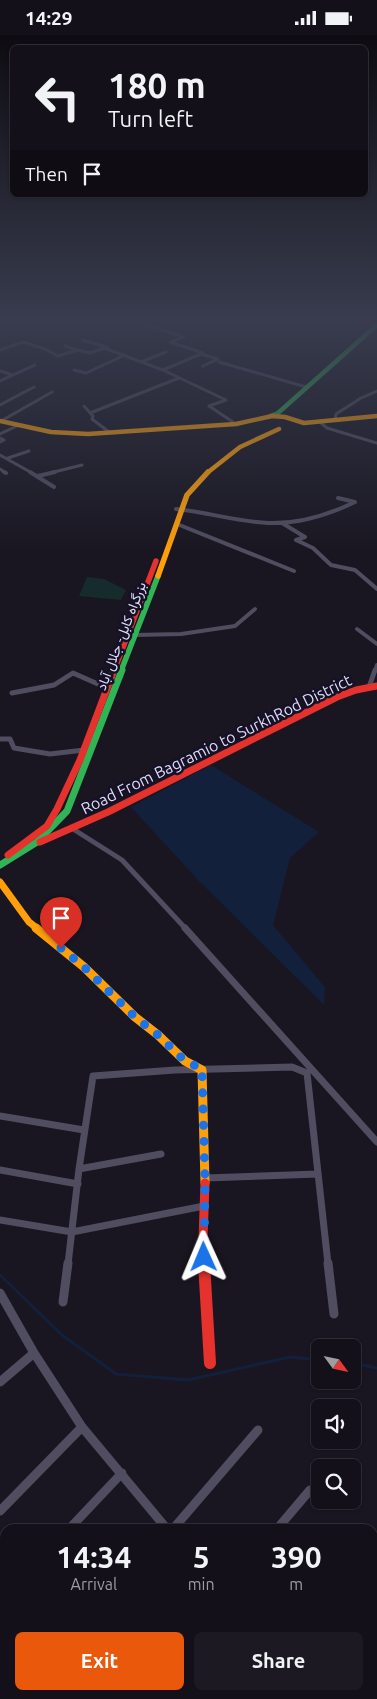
<!DOCTYPE html>
<meta charset="utf-8">
<style>
:root{--surface:#131019;--page:#1c1922;--text:#f1f3f6;--muted:#9d9da2;--line:#323038;--accent:#ea580c}
body{margin:0;font-family:Ubuntu,Vazirmatn,sans-serif;background:var(--page);color:var(--text);height:100vh;display:flex;flex-direction:column;font-size:19px;white-space:nowrap}
*{box-sizing:border-box;margin:0}
p{font-size:16px;color:var(--muted)}
.icon{flex:none;width:28px;height:28px;fill:none;stroke:currentColor;stroke-width:2;stroke-linecap:round;stroke-linejoin:round}
.map{position:relative;flex:1;overflow:hidden}
.panel{position:absolute;left:0px;top:1489px;width:378px;height:176px;display:flex;flex-direction:column;background:var(--surface);border-radius:15px 15px 0 0;box-shadow:0 1px 4px #0004,0 0 0 1px var(--line)}
.panel>*{flex:none}
.top-card{position:absolute;left:10px;top:10px;width:358px;height:152px;border-radius:8px;box-shadow:0 1px 4px #0004,0 0 0 1px var(--line);background:#131019;color:var(--text);overflow:hidden}
.needle{width:32px;rotate:123deg}
.buttons{position:absolute;left:311px;top:1304px;display:grid;gap:10px}
.buttons a{display:grid;place-items:center;width:50px;height:50px;border-radius:8px;background:var(--surface);box-shadow:0 1px 4px #0004,0 0 0 1px var(--line);font-size:25px}
.pin{position:absolute;display:grid;place-items:center;width:42px;height:42px;color:#fff;margin:-51px -21px;border-radius:50% 50% 50% 0;rotate:-45deg;box-shadow:0 0 5px #0007}
.pin .icon{rotate:45deg}
.me{position:absolute;width:55px;margin:-28px;rotate:359deg;stroke-linejoin:round;filter:drop-shadow(0 0 4px #0008)}
.turn{display:flex;align-items:center;gap:18px;height:105px;padding:0 15px;font-size:22px}
.turn .icon{width:65px;height:65px;stroke-width:2.5}
.turn b{display:block;font-size:35px;line-height:42px}
.then{display:flex;align-items:center;height:48px;padding:0 15px;background:#0003;gap:10px;font-size:19px}
.eta{display:flex;justify-content:space-evenly;align-items:center;height:85px;text-align:center}
.eta b{font-size:30px;font-weight:700;line-height:35px}
.cta{display:flex;gap:10px;margin-top:auto;padding:10px 15px}
.cta a{flex:1;height:58px;border-radius:8px;background:var(--accent);color:#fff;font-size:20px;font-weight:700;line-height:58px;text-align:center}
.cta a+a{background:var(--page);color:var(--text)}
.status{display:flex;justify-content:space-between;align-items:center;height:35px;padding:0 25px;background:var(--surface);direction:ltr}
.status svg{height:14px;fill:currentColor}
.map>svg:first-child{display:block}
.green{fill:#162b2b}
.water{fill:#12203c}
.lines{fill:none;stroke-linecap:round;stroke-linejoin:round}
.stream{stroke:#12203c;stroke-width:3}
.street-far4{stroke:#4f4d5f;stroke-width:3}
.street-far3{stroke:#4f4d5f;stroke-width:4}
.street-far2{stroke:#4f4d5f;stroke-width:5}
.street-far1{stroke:#4f4d5f;stroke-width:7}
.street{stroke:#4f4d5f;stroke-width:9}
.fast-far2{stroke:#30b455;stroke-width:4.5}
.fast-far1{stroke:#30b455;stroke-width:5.5}
.fast{stroke:#30b455;stroke-width:7}
.slow-far3{stroke:#ff9f0a;stroke-width:4.5}
.slow-far2{stroke:#ff9f0a;stroke-width:5.5}
.slow-far1{stroke:#ff9f0a;stroke-width:7}
.slow{stroke:#ff9f0a;stroke-width:9}
.jam-far3{stroke:#e5322d;stroke-width:5.5}
.jam-far2{stroke:#e5322d;stroke-width:7}
.jam-far1{stroke:#e5322d;stroke-width:9}
.jam{stroke:#e5322d;stroke-width:12}
.route{stroke:#1a73e8;stroke-width:9;stroke-dasharray:0 16.2}
.labels{text-anchor:middle;stroke-width:5;stroke-linejoin:round;paint-order:stroke}
.far-street-label{font-size:14px;fill:#dfdbfa;stroke:#161225}
.street-label{font-size:16px;fill:#dfdbfa;stroke:#161225}
</style>
<div class="status"><b>14:29</b><svg viewBox="0 0 49 12"><path d="M0 12V9h3v3zM5 12V6h3v6zM10 12V3h3v9zM15 12V0h3v12zM26 1h20v11H26zM47 4h2v5h-2z"/></svg></div>
<div class="map">
<svg width="377" height="1664" viewBox="0 0 377 1664">
<rect width="100%" height="100%" fill="#191621"/>
<!-- green -->
<path class="green" d="M87 542 104 544 126 555 121 565 79 561Z"/>
<!-- water -->
<path class="water" d="M211 730 319 797 290 823 273 890 325 952 324 970 197 844 131 772Z"/>
<g class="lines">
<!-- stream -->
<path class="stream" d="M0 1240 62 1300 116 1339 188 1345 290 1322 320 1325
M352 1328 377 1333"/>
<!-- street-far4 -->
<path class="street-far4" d="M0 289 12 287 9 285
M151 291 184 302 170 307 203 318 163 335
M65 311 77 315
M104 313 163 335 226 365 209 371 236 389
M0 315 23 307 45 314 58 321 78 315 90 318 107 312 82 305
M201 319 218 324
M141 327 166 317
M219 327 306 352
M203 331 218 324
M74 335 86 338 125 320
M1 336 12 340
M0 346 35 330
M0 370 34 352
M84 371 93 381 92 384 109 397
M90 378 179 343
M335 385 336 379 361 363 377 356
M1 386 52 357
M321 388 327 393 377 408
M0 399 19 390
M0 403 4 405 0 407
M0 420 32 438
M8 423 29 416
M0 434 6 438
M50 438 82 430"/>
<!-- street-far3 -->
<path class="street-far3" d="M4 437 6 438
M30 437 54 452
M38 441 55 437
M176 474C207 477 238 487 269 488 299 489 328 480 355 467L338 463
M282 488 305 502 296 505 313 513 331 530 355 535 377 554
M177 489 294 536
M357 594 377 609
M135 600 181 599 235 591 255 574
M375 636 377 630"/>
<!-- street-far2 -->
<path class="street-far2" d="M369 652 375 635
M12 658 54 650 73 638 107 653
M0 704H10L14 713 50 719 84 715
M73 794 122 825 186 894"/>
<!-- street-far1 -->
<path class="street-far1" d="M185 893 377 1107
M0 1081 84 1095
M79 1134 161 1119
M0 1135 78 1149
M205 1143 318 1139
M0 1185 72 1197 204 1171
M68 1229 79 1134 93 1041 175 1035 292 1032 307 1038 328 1229"/>
<!-- street -->
<path class="street" d="M328 1228 334 1279
M0 1258 34 1318 82 1392 167 1494
M63 1267 68 1228
M0 1347 34 1318
M0 1476 82 1392
M69 1494 122 1438
M173 1494 258 1395
M277 1494 310 1455
M0 1519 5 1524
M0 1659 4 1664
M132 1660 135 1664
M296 1660 301 1664"/>
<!-- fast-far2 -->
<path class="fast-far2" d="M268 382 278 378 377 290"/>
<!-- fast-far1 -->
<path class="fast-far1" d="M121 636 158 541"/>
<!-- fast -->
<path class="fast" d="M0 830 37 807 67 776 122 635"/>
<!-- slow-far3 -->
<path class="slow-far3" d="M0 386 51 397 88 399 236 389 272 381 285 382 304 388 377 381
M207 438 240 412 279 394"/>
<!-- slow-far2 -->
<path class="slow-far2" d="M158 541 187 460 208 437"/>
<!-- slow-far1 -->
<path class="slow-far1" d="M0 847 29 887 38 894"/>
<!-- slow -->
<path class="slow" d="M36 893 84 932 135 982 158 1000 185 1026 202 1035 205 1148"/>
<!-- jam-far3 -->
<path class="jam-far3" d="M114 636 156 526"/>
<!-- jam-far2 -->
<path class="jam-far2" d="M40 807 108 777 337 662 356 655 377 651
M8 820 47 791 57 774 80 725 114 635"/>
<!-- jam-far1 -->
<path class="jam-far1" d="M204 1229 203 1204 205 1148"/>
<!-- jam -->
<path class="jam" d="M204 1228 210 1328"/>
</g>
<!-- sky -->
<linearGradient id="sky" x2="0" y2="1"><stop stop-color="#0e0c12"/><stop offset="0.55" stop-color="#383c4e"/><stop offset="1" stop-color="#383c4e" stop-opacity="0"/></linearGradient>
<rect width="377" height="518" fill="url(#sky)"/>
<g class="lines">
<!-- route -->
<path class="route" d="M61 913 84 932 135 982 158 1000 185 1026 202 1034 205 1143 204 1222"/>
</g>
<g class="labels">
<!-- far-street labels -->
<g class="far-street-label">
<text transform="translate(121 601) rotate(-69)" y="5">بزرگراه کابل- جلال آباد</text>
</g>
<!-- street labels -->
<g class="street-label">
<text transform="translate(216 709) rotate(-26)" y="6">Road From Bagramio to SurkhRod District</text>
</g>
</g>
</svg>
<div class="buttons">
<a><svg class="needle" viewBox="-14 -14 28 28"><path d="M0-13l5 13h-10z" fill="#e53935"/><path d="M0 13l5-13h-10z" fill="#9d9da2"/></svg></a>
<a><svg class="icon" aria-label="sound" viewBox="0 0 24 24"><path d="M4 9h4l5-4v14l-5-4H4zM17 9q2 3 0 6"/></svg></a>
<a><svg class="icon" aria-label="search" viewBox="0 0 24 24"><circle cx="10" cy="10" r="6"/><path d="M15 15l6 6"/></svg></a>
</div>
<div class="pin" style="left:61px;top:913px;background:#d93025"><svg class="icon" aria-label="arrive" viewBox="0 0 24 24"><path d="M6 21V4h12l-3 4 3 4H6"/></svg></div>
<svg class="me" style="left:204px;top:1222px" viewBox="-20 -20 40 40"><path d="M0-17L14 15 0 8-14 15z" fill="#1a73e8" stroke="#fff" stroke-width="4"/></svg>
<div class="top-card">
<div class="turn"><svg class="icon" aria-label="left" viewBox="0 0 24 24"><path d="M17 20v-9H6M10 6l-5 5 5 5"/></svg><div><b>180 m</b>Turn left</div></div>
<div class="then">Then<svg class="icon" aria-label="arrive" viewBox="0 0 24 24"><path d="M6 21V4h12l-3 4 3 4H6"/></svg></div>
</div>
<section class="panel">
<div class="eta">
<div><b>14:34</b><p>Arrival</p></div>
<div><b>5</b><p>min</p></div>
<div><b>390</b><p>m</p></div>
</div>
<div class="cta"><a>Exit</a><a>Share</a></div>
</section>
</div>
